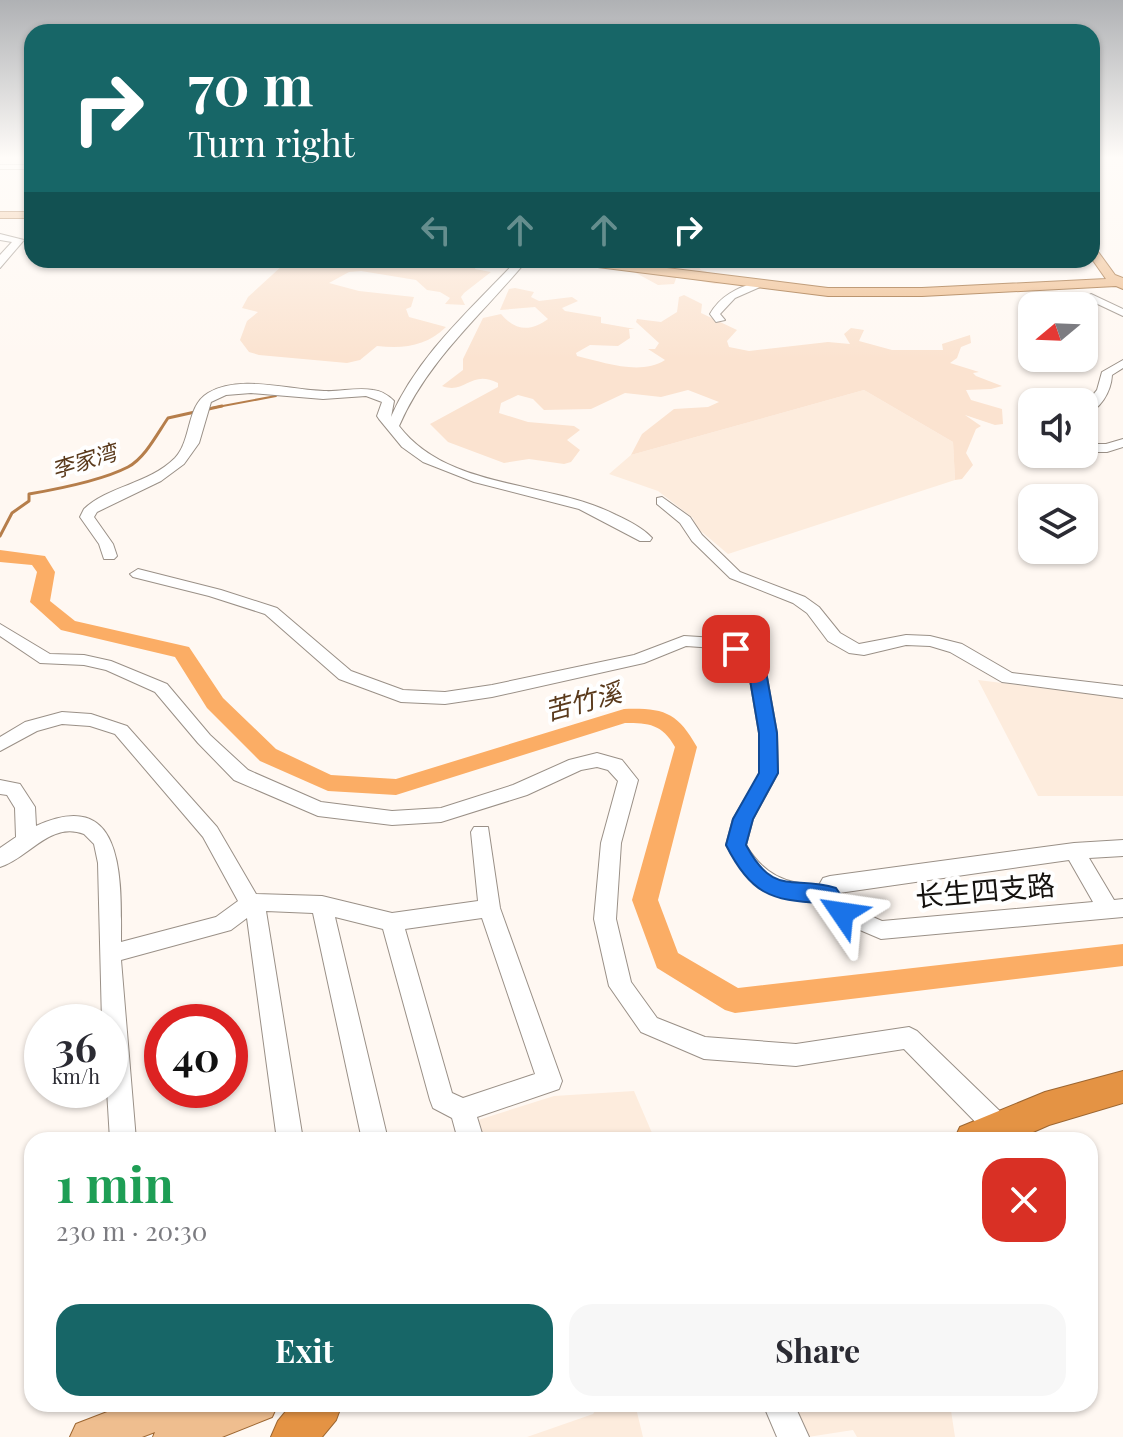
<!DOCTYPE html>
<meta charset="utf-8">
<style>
:root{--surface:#fff;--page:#f7f7f7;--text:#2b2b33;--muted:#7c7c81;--accent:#176667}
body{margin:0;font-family:"Playfair Display","Noto Sans SC",serif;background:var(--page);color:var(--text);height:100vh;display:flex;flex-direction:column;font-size:30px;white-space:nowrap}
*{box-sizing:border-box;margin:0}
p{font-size:26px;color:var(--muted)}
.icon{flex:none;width:44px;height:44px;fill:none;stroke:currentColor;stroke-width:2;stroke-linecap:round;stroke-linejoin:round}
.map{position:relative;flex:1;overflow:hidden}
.side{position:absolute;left:24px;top:1132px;width:1074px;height:280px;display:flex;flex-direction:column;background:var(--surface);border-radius:24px;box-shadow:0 2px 6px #0004}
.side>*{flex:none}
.guide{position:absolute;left:24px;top:24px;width:1076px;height:244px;border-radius:24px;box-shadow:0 2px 6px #0004;background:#176667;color:#fff;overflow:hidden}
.needle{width:52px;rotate:251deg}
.buttons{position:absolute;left:1018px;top:292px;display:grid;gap:16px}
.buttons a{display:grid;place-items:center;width:80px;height:80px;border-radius:16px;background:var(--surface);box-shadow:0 2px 6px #0004;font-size:40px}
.speed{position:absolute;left:24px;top:1004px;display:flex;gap:16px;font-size:40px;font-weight:700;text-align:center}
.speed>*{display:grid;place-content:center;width:104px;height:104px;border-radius:50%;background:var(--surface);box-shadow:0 2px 6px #0004;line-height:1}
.speed small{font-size:20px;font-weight:400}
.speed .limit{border:12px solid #d22;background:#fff;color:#111}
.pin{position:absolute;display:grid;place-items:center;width:68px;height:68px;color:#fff;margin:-34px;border-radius:16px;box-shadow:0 4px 12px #0006}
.me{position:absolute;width:88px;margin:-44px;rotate:302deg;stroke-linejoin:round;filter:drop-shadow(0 0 6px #0008)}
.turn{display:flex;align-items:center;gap:28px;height:168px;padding:0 32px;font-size:36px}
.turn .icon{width:104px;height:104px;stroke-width:2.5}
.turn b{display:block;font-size:56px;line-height:68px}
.lanes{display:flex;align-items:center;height:76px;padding:0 32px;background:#0003;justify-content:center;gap:40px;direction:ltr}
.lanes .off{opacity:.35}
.round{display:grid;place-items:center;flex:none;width:84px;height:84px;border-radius:24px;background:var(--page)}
.summary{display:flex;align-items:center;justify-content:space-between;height:136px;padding:0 32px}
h1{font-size:48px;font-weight:700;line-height:60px;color:#1e9e55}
.primary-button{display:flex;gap:16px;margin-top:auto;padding:16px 32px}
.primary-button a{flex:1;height:92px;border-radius:24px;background:var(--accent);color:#fff;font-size:32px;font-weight:700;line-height:92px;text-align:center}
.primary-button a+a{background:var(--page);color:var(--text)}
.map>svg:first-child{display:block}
.built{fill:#fdecdd}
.green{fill:#fbe3d0}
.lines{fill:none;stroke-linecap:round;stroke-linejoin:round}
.stream-far1{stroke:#b67e4b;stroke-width:2}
.stream{stroke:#b67e4b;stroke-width:3}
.river{fill:#fbad65;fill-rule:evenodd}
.minor-casing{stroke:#9a9087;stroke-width:2}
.major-casing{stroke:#9c6631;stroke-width:2}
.highway-casing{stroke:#9c6631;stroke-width:2}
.minor{fill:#fff;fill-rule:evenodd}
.major{fill:#efbe8f;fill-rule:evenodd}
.highway{fill:#e49344;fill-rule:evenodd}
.route{fill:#1a73e8;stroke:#114b97;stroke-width:2}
.labels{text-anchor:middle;stroke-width:8;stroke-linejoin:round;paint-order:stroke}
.far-water-label{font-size:22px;font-style:italic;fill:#5a3a1c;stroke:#fff}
.water-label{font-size:26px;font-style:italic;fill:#5a3a1c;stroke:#fff}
.near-street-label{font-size:28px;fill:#15120f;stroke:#fff}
</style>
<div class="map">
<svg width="1123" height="1437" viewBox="0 0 1123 1437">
<rect width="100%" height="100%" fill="#fff8f2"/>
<!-- built -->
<path class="built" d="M864 390 953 442 955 480 728 554 696 527 693 518 658 491 609 474 631 455Z
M978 680 1123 698V796H1038Z
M634 1091 655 1140H477L472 1122 554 1096Z
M600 1404H635L643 1437H527L593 1414Z
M793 1404H950L955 1437H857L853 1430 808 1437Z"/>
<!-- green -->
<path class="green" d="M324 260 329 264 383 263 422 267 428 266 409 260H478L475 269 491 272 464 293 461 297 465 305 445 304 450 298 440 292 427 290 416 280 361 271 349 272 329 283 359 291 414 297 411 307 406 309 409 317 446 327C426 346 405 349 377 346L360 360 347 363 259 355 249 352 240 340 247 321 258 312 242 308 248 297 284 264 312 268Z
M606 260H679L696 264 701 270 740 282 715 284 677 276 674 284 658 285 625 267Z
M515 288 534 292 531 297 539 301 572 297 578 301 562 308 565 311 601 317V323L635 329H629L630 338 618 346 590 345 576 353 577 356C603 362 640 376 665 360L648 349H655L659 343 636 322 637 319 661 322 677 312 679 297 684 295 702 304 701 313 737 330 727 341 729 347 749 351 828 342 850 344 844 334 851 328 864 330 859 341 892 350H943L942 344 970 335 971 343 961 347 957 358 950 363 979 372 973 373 976 376 1002 386 991 389 966 390 971 400 1002 409 1003 424 995 425 965 415 981 426 976 429 966 453 973 465 962 479 955 480 953 442 864 390 631 455 642 434 674 409 708 407 719 402 688 390 661 397 625 393 591 409 544 410 533 399 518 395 501 403 499 413 528 422 574 426 580 430 567 440 580 450 571 462 564 464 529 459 504 463 448 442 430 424 498 387V383C470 369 466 395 442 386L463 370V359L483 318 501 314C515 331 531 332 548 319L535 307 500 310 509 289Z"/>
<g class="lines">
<!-- stream-far1 -->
<path class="stream-far1" d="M212 408 276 396"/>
<!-- stream -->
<path class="stream" d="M204 410 222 406
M0 536 12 513 29 501V494C58 489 101 481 128 467 145 458 157 434 168 418L195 412"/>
<!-- river -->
<path class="river" d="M0 550 45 556 55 572 50 601 75 621 189 647 223 698 276 749 331 775 396 779 624 709C664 708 677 712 697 747L658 900 678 953 738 988 1123 944V966L735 1013 725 1010 657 968 632 900 675 747C662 724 649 723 625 723L396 795 328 791 260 761 207 708 175 657 61 630 30 602 37 572 32 565 0 562Z"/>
<!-- minor casing -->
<g class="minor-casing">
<path id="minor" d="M0 165H32V169H0Z
M0 234 24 240 0 268V255L12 242 0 240Z
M517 260H527C482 315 428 359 399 426 449 491 548 480 616 515 629 521 643 528 652 538L650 541H640L579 509 474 482 423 462 402 447 379 419 377 416 382 402 366 396 323 399 251 393 226 395 211 402 199 443 184 464 161 481 97 512 94 517 113 544 117 556 114 559H104L99 544 80 517 84 509C108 486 149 484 175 458 192 440 186 406 208 393 240 374 288 390 324 391 340 392 357 387 373 390 382 391 388 395 394 401L391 417C418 355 471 309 517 260Z
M756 282 760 283V287L735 298 720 314 725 320 716 322 710 314C720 296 737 288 756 282Z
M1091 294 1123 309V316L1087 299 1086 297Z
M1123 360V368L1112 375C1111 393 1100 409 1084 416V406L1097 390 1102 372Z
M1123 439V447L1107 452H1084V444H1106Z
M662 497 690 517 702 535 740 572 805 597 819 607 840 633 859 644 906 635 930 636 962 644 1012 673 1123 686V698L1002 682 950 652 930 646 906 645 864 655 849 653 828 641 807 613 793 603 730 578 692 541 680 523 657 504V498Z
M138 569 221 590 277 608 351 671 403 690 445 692 492 685 634 655 684 636 716 638 742 645 765 666 777 733 778 773 753 819 746 845C764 875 785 884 819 885L823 878 830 876 1074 843 1123 840V856L1089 858 1114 900 1123 899V917L881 939 834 919 822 902C772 900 750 889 726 845L733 819 760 773 759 733 748 668 730 653 715 648 686 646 644 663 492 697 445 704 401 702 339 679 265 614 209 596 133 577 130 574ZM1069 860 1093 902 882 921 850 907 839 893Z
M0 624 50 654 84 655 111 661 167 684 210 735 248 770 321 802 392 811 441 808 513 785 569 760 597 753 622 760 638 780 621 843 616 919 631 982 657 1018 705 1037 796 1044 909 1027 917 1031 1008 1119 1012 1128 1008 1137 999 1140 990 1137 904 1049 796 1066 704 1059 641 1032 609 986 594 919 601 843 618 781 608 770 597 767 581 770 527 795 441 822 392 825 318 816 234 780 198 743 155 692 106 670 84 665 40 663 0 636Z
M62 712 91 714 127 726 217 827 256 894 322 896 392 913 478 901 471 832 474 827H488L500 908 562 1081 559 1089 477 1117 484 1140H458L452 1118 433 1108 430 1100 383 929 335 917 388 1140H362L313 913 266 911 303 1140H277L247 918 231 930 121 960 136 1140H110L107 1090H110V1022H102L98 863 94 844 84 834C50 821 29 858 0 867V848L16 837 15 808 7 795 0 794V780L20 784 35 807 36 826C127 784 121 884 121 942L216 917 238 901 203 837 115 734 90 726 62 724 37 731 0 751V737L25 722ZM482 918 535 1074 463 1098 452 1093 405 929Z
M763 1404H794L809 1437H777Z"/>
</g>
<!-- major casing -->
<g class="major-casing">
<path id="major" d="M0 212H32V218H0Z
M1092 248 1096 249 1115 275 1123 278V289L1116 286 922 296H828L574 264 568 260H602L828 288H922L1106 279 1092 259Z
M128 1404H200L198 1408 209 1404H278L272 1417 222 1437H153L155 1432 142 1437H70L76 1424Z"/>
</g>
<!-- highway casing -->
<g class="highway-casing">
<path id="highway" d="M1123 1071V1103L1049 1125 1015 1140H954L960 1127 1045 1092Z
M292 1404H342L336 1420 322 1437H271L278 1421Z"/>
</g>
<!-- minor -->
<use href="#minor" class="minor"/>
<!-- major -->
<use href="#major" class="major"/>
<!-- highway -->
<use href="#highway" class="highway"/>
</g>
<!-- sky -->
<linearGradient id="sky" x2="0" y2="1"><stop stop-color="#afb1b4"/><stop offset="0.44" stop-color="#fffcf9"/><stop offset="1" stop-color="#fffcf9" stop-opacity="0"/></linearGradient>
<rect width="1123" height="359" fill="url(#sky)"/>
<!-- route -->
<path class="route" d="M736 644 742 645 765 666 777 733 778 773 753 819 746 845C775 899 793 874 836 888L853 913 850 920C835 925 830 914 822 903 770 901 750 893 726 845L733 819 759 773V733L748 668 728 649Z"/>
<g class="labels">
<!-- far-water labels -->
<g class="far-water-label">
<text transform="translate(84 461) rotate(-17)" y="8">李家湾</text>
</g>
<!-- water labels -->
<g class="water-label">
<text transform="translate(583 702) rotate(-15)" y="9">苦竹溪</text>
</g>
<!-- near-street labels -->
<g class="near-street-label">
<text transform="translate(985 891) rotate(-5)" y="10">长生四支路</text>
</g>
</g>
</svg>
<div class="buttons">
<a><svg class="needle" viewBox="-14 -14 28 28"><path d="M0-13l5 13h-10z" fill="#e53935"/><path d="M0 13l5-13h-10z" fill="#7c7c81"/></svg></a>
<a><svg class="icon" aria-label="sound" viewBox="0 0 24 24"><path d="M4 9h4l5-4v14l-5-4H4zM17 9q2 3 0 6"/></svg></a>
<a><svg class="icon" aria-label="layers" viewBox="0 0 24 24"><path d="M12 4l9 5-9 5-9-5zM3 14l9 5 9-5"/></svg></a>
</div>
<div class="speed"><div>36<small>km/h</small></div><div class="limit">40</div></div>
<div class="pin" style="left:736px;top:649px;background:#d93025"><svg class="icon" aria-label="arrive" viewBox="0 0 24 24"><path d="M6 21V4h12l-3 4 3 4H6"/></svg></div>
<svg class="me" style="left:842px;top:913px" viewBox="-20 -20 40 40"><path d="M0-17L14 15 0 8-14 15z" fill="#1a73e8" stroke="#fff" stroke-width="4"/></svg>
<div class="guide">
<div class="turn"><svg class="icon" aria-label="right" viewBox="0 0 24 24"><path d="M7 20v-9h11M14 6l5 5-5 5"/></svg><div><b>70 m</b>Turn right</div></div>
<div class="lanes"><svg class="icon off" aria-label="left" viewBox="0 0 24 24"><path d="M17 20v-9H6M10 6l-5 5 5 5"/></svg><svg class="icon off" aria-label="ahead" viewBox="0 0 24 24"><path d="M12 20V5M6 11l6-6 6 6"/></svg><svg class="icon off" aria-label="ahead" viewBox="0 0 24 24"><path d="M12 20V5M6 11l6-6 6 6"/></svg><svg class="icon" aria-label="right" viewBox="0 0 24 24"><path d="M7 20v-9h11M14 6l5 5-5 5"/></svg></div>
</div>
<section class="side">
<div class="summary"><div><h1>1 min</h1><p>230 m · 20:30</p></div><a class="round" style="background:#d93025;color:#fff"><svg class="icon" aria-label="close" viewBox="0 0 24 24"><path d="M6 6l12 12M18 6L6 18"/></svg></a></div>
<div class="primary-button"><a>Exit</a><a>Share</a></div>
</section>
</div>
